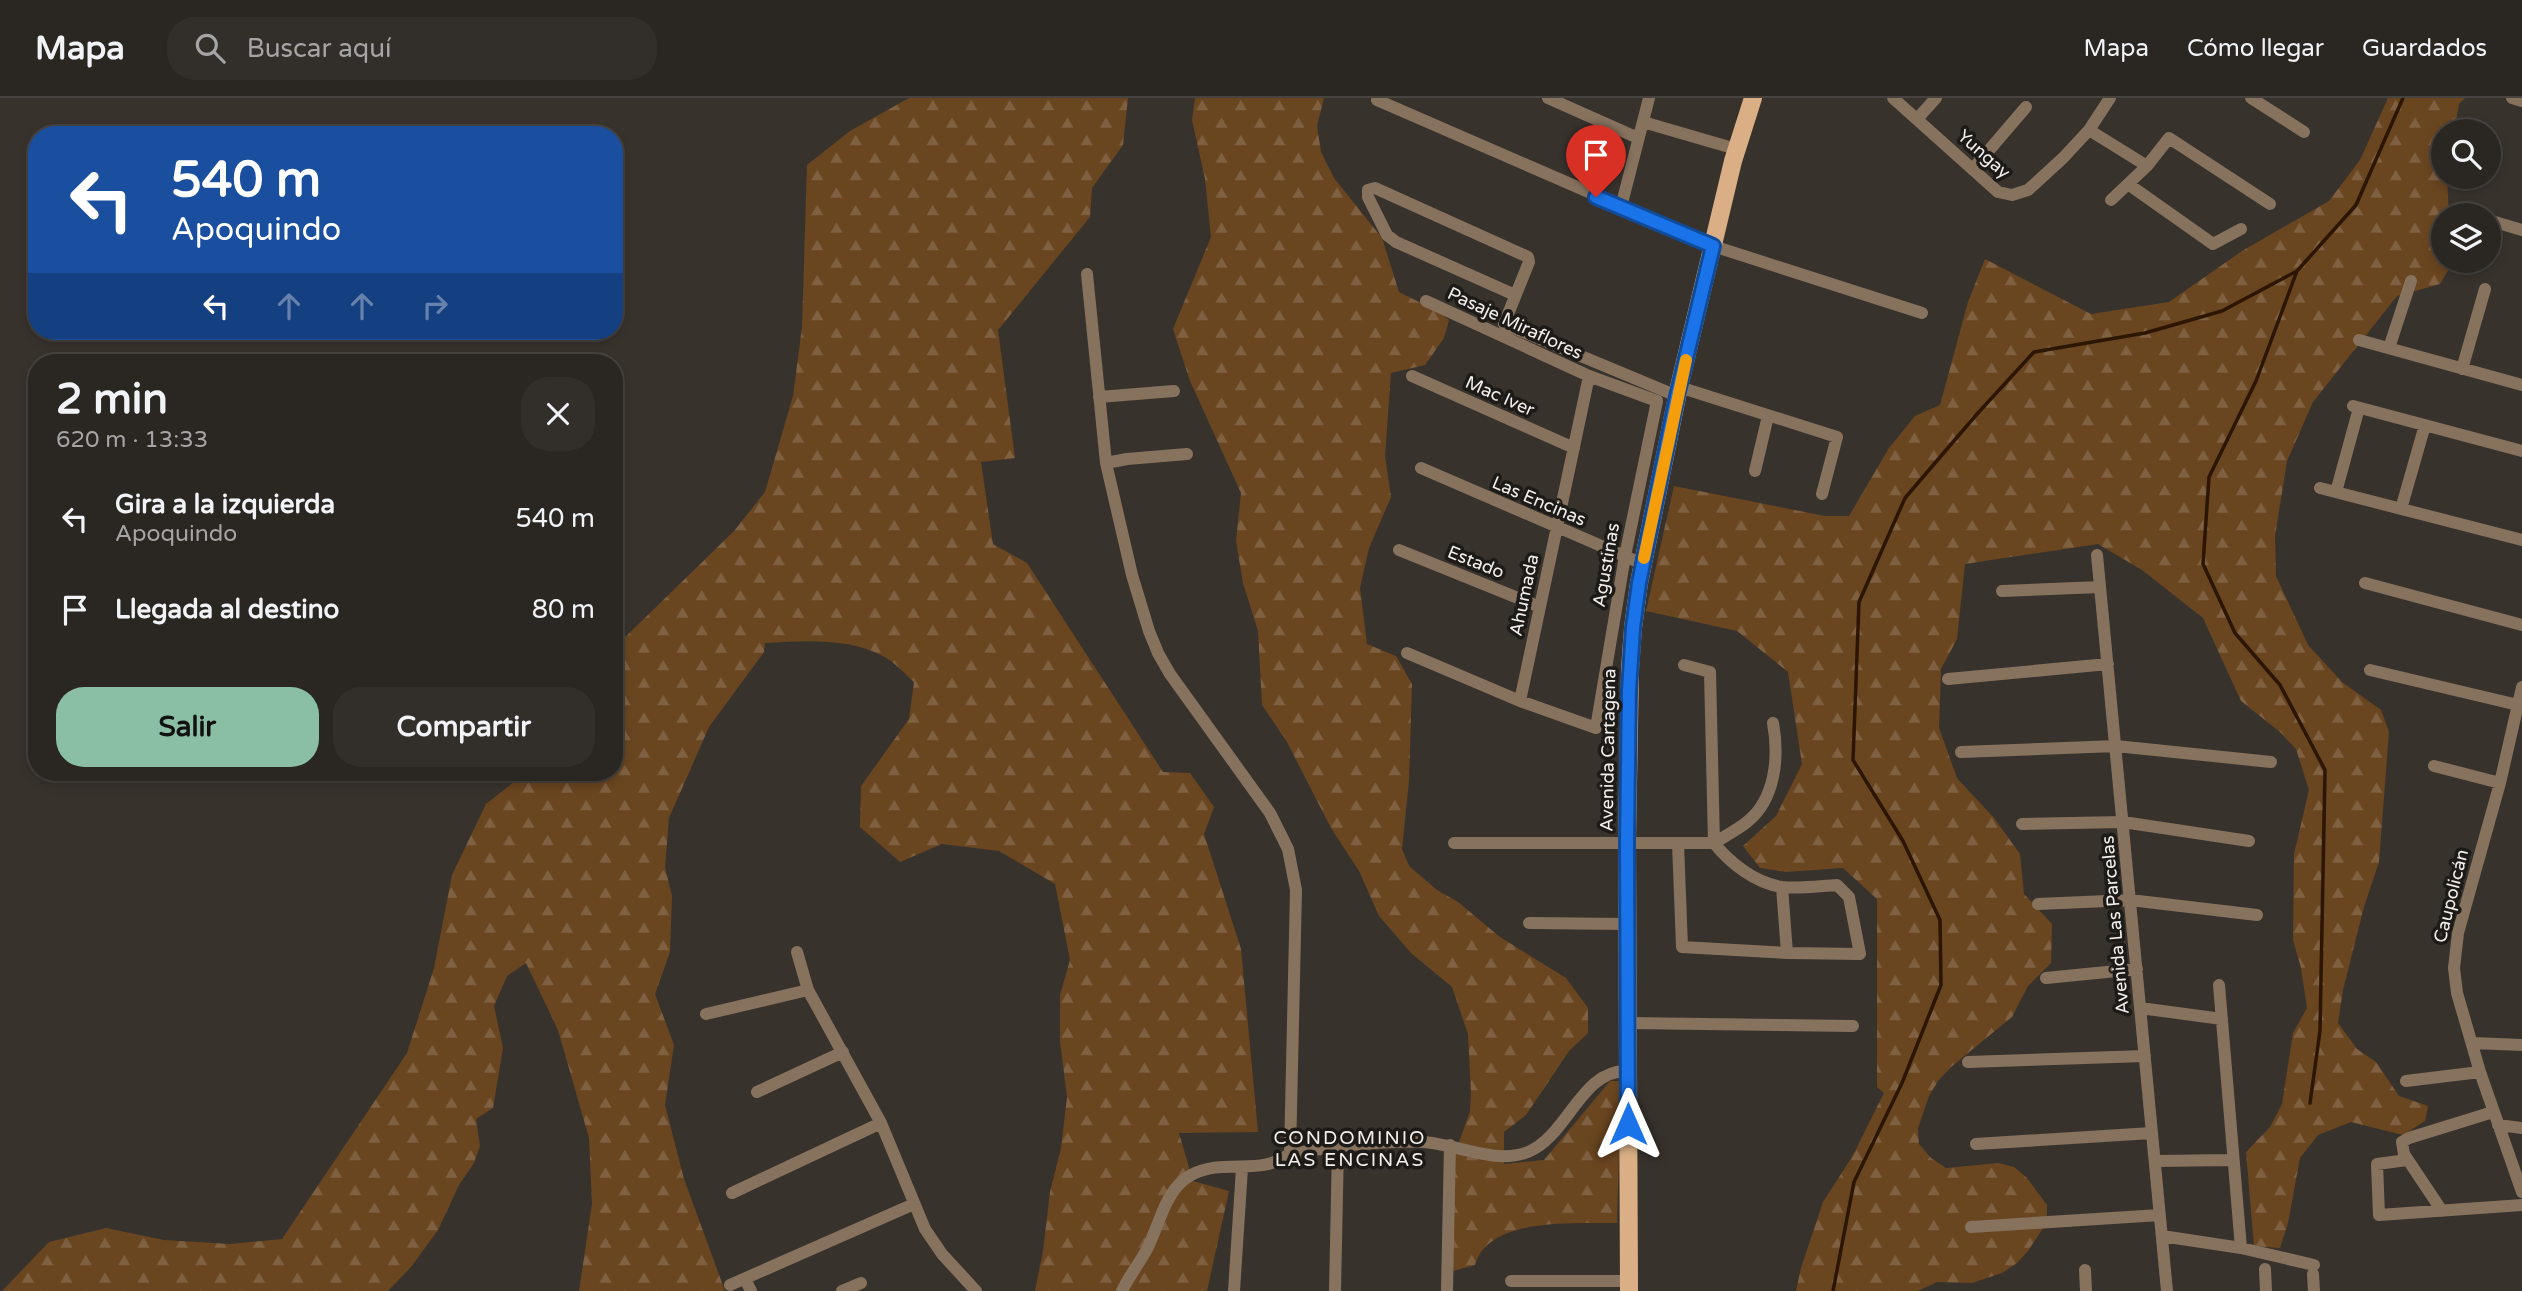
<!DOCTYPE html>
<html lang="es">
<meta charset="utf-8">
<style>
:root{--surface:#2a2622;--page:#322e2a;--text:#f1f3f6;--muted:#a5a5a5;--line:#464340;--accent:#8abfa5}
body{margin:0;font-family:"Varela Round",sans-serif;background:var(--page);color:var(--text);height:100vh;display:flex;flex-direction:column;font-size:26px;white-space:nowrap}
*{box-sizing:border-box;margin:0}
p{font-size:23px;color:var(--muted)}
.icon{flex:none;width:38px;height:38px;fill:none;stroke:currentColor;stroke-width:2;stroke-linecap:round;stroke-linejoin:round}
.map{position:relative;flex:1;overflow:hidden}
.side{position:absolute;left:28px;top:256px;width:595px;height:427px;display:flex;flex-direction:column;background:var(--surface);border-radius:28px;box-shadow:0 4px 10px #0003,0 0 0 2px var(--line)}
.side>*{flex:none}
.banner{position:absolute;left:28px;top:28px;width:595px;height:214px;border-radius:28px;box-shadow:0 4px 10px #0003,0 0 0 2px var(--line);background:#1a4fa0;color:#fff;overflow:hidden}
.fabs{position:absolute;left:2431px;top:21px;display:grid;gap:14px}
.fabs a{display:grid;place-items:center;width:70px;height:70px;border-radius:50%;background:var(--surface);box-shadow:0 4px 10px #0003,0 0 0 2px var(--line);font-size:35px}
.pin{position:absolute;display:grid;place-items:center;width:60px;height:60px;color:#fff;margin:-72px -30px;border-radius:50% 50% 50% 0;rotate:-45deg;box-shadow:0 0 7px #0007}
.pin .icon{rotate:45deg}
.me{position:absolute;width:77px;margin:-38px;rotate:0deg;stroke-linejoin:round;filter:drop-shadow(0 0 5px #0008)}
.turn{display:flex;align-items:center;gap:24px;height:147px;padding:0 28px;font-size:32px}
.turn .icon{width:91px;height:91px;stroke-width:2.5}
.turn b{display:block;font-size:49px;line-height:60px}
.lanes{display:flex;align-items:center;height:66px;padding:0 28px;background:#0003;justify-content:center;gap:35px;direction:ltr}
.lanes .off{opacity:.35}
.round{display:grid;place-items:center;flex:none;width:74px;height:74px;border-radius:28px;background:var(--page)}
.headline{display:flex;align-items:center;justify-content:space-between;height:119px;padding:0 28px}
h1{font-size:42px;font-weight:800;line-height:52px}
.button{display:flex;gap:14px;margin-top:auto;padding:14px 28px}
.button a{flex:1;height:80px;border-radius:28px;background:var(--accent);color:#111;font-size:28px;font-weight:800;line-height:80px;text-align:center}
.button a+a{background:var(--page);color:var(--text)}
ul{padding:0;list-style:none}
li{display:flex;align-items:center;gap:21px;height:91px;padding:0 28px}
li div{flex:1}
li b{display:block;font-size:26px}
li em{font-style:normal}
header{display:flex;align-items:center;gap:42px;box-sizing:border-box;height:98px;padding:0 35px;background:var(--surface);border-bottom:2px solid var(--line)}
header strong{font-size:33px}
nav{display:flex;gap:38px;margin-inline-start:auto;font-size:24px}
.search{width:490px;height:63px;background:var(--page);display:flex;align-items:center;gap:18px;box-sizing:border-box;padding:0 24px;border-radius:28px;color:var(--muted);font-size:26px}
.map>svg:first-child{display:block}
.forest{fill:url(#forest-firs)}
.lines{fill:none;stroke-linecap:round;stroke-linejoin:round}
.stream{stroke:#2c1600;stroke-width:3.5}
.minor{stroke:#87725e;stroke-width:12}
.primary{stroke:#daaf86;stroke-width:18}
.route-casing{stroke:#114b97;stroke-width:18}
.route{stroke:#1a73e8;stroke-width:12}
.slow{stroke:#f59e0b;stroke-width:12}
.labels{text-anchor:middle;stroke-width:7;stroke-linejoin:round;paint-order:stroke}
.street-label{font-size:18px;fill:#f3efec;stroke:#1d1b18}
.neighbourhood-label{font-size:19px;letter-spacing:2px;fill:#f3efec;stroke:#1d1b18}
</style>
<header>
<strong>Mapa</strong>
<div class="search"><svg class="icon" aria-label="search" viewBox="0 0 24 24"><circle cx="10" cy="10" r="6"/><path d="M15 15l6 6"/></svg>Buscar aquí</div>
<nav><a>Mapa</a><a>Cómo llegar</a><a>Guardados</a></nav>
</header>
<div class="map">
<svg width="2522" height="1193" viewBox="0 0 2522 1193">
<defs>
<pattern id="forest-firs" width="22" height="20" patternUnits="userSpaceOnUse" patternTransform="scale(1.75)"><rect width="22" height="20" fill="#694520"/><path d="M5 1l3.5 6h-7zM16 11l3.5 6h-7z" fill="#7f6041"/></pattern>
</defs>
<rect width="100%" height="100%" fill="#38322d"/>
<!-- forest -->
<path class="forest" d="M909 0H1128L1123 47 1092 90 1090 119 998 232 1015 360 981 364 993 446 1027 465 1163 674 1190 675 1214 709 1204 736 1241 851 1258 1034 1179 1035 1193 1083 1229 1093 1207 1193H1035L1043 1153 1050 1094 1061 1050 1067 999 1060 943V897L1070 862 1055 786 999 753 942 746 900 764 860 729 861 688 909 621 914 584C905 576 895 565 885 559 849 539 803 543 765 545L764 554 709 629 669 720 665 769 672 798 670 854 655 896 674 947 665 1007 684 1081 725 1193H579L592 1106 589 1040 558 932 526 865 507 878 494 908 503 950 493 1010 476 1021 480 1048 474 1065 459 1087 438 1132 411 1169 388 1193H2L49 1144 106 1130 164 1142 230 1146 282 1141 407 955 434 870 452 777 486 706 527 674H614V550L734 433 765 394 793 298 802 229 807 67 850 33Z
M1195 0H1324L1317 28 1321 54 1334 80 1382 140 1399 194 1439 214 1449 222 1444 240 1425 267 1391 275 1385 358 1391 399 1369 450 1360 490 1367 546 1396 558 1412 586 1409 683 1402 751 1409 768 1437 792 1458 804 1500 839 1566 880 1588 910V935L1569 953 1526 1017 1504 1034V1066L1544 1062 1610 983H1621L1617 1125C1576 1126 1489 1118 1475 1167L1453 1173 1455 1056 1470 1013 1471 996 1468 936 1452 889 1411 855 1379 818 1359 773 1331 730 1287 644 1262 607 1258 533 1243 485 1236 443 1241 395 1190 283 1173 231 1211 139 1205 81 1192 22Z
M2388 0H2465L2459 6 2454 33H2443V79H2447L2449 117H2443V163H2454L2440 186 2397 198 2313 304 2287 363 2275 438 2276 478 2308 547 2342 584 2381 612 2389 634 2379 764 2364 809 2343 892 2338 925 2357 951 2376 964 2399 998 2428 1008 2425 1023 2403 1037 2351 1024 2318 1037 2300 1060 2288 1125 2280 1150 2254 1148 2246 1054 2270 1029 2282 1006 2293 935 2307 910 2301 870 2293 842 2294 756 2309 692 2296 651 2280 634 2241 603 2203 520 2142 472 2098 446 1965 466 1957 541 1941 571 1939 630 1957 680 1994 720 2020 756 2024 796 2052 826 2051 865 2028 888 2012 919 1951 969 1938 983 1929 998 1918 1030 1919 1046 1931 1060 1946 1070 1998 1065 2014 1069 2027 1080 2047 1107V1124L2028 1153 2017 1165 2002 1175 1972 1185 1937 1184 1918 1193H1796L1801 1170 1823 1104 1852 1059 1884 995 1877 989V801L1843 770 1786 774 1760 770 1743 748 1776 718 1802 666 1788 574 1737 533 1646 513 1674 388 1825 418H1849L1889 350 1915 318 1940 307 1968 204 1985 161 2091 216 2169 204 2242 153 2329 103 2360 62Z"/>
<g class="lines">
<!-- stream -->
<path class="stream" d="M2297 173 2256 283 2209 379 2203 466 2235 535 2280 587 2325 672 2320 933 2310 1005
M1833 1193 1854 1084 1902 985 1941 887 1940 822 1903 743 1853 662 1859 504 1905 400 1977 316 2034 254 2145 235 2222 213 2297 173 2356 107 2403 0"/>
<!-- minor -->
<path class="minor" d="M1548 0 1638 40
M1893 0 1998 94 2012 97 2028 92 2063 60 2089 32 2110 0
M2251 0 2304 34
M2512 0 2522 3
M1377 2 1713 148 1922 215
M1917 21 1936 0
M1643 24 1736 51
M2089 32 2147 68 2169 40 2270 106
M1973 71 2026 9
M2128 86 2213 146 2241 131
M2111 102 2147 68
M1621 109 1649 0
M2488 122 2522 132
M1087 176 1106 365 1132 477 1149 533 1158 555 1170 576 1270 715 1288 751 1296 792 1290 1056C1333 1049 1379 1042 1423 1044 1457 1046 1495 1067 1528 1054 1568 1038 1581 971 1628 973
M1515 197 1396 144 1387 137 1368 99V92L1375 90 1528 159 1529 164 1504 226 1677 298
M1426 203 1589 278 1657 303 1625 458 1596 630 1520 603
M2359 242 2522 287
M2389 250 2411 183
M2462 271 2485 191
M1412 278 1574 350
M1679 289 1837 339 1822 396
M1099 299 1174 293
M2353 308 2522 353
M1106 365 1127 361 1187 356
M1421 370 1643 466
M1755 373 1768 318
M2320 390 2522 442
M2336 394 2359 310
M2401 411 2425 327
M1399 452 1540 509
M2097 457 2167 1193
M2365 485 2522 527
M2002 493 2100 489
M1407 555 1520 603 1589 278
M1684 567 1710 574 1714 745
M2370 572 2518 607
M1948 581 2108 566
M2522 589 2500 685 2458 835 2454 870 2457 895 2480 974 2522 1094
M1961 654 2116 648 2271 664
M2434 668 2500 685
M2022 726 2123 724 2249 743
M1454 745H1714C1730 765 1755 785 1782 789 1799 791 1820 788 1837 787L1849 799 1860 856 1787 855 1682 849 1678 745
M1714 745C1725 738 1737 732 1747 724 1776 701 1779 658 1773 625
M1782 789 1787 855
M2038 806 2130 802 2257 817
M1529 825 1627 826
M797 854 808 892 881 1025 925 1131 942 1156 976 1193
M2046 880 2137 871
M2219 887 2241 1150
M2140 910 2222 921
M706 916 808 892
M1628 925 1853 928
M2473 945 2522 947
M1968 964 2145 958
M2406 983 2480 974
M757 994 843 954
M2498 1027 2522 1030
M1976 1046 2152 1035
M2407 1062 2377 1066 2379 1117 2522 1107
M2155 1063 2233 1062
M732 1095 881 1025
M2442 1113 2404 1056 2402 1044 2409 1040 2493 1014
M1971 1129 2160 1117
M2162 1138 2241 1150 2314 1167
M2265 1171 2266 1193
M2085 1172 2086 1193
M2313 1176 2314 1193
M745 1181 751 1193
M1511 1183H1629
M730 1187 914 1106
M842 1193 861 1185
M1122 1193C1129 1178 1139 1166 1147 1151 1166 1113 1167 1072 1222 1069 1248 1067 1267 1072 1290 1056
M1234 1193 1242 1070
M1335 1193 1338 1049
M1447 1193 1450 1047"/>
<!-- primary -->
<path class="primary" d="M1629 1193 1627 744 1630 571 1633 530 1639 485 1679 289 1733 63 1753 0"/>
</g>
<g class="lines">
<!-- route casing -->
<g class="route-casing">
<path id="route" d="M1596 99 1713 148 1677 298 1639 485 1633 530 1629 592 1627 744 1628 1026"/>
</g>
<!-- route -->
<use href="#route" class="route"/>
<!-- slow -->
<path class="slow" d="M1644 460 1686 262"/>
</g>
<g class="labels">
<!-- street labels -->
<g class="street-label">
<text transform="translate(1984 56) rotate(41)" y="6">Yungay</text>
<text transform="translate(1515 225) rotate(25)" y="6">Pasaje Miraflores</text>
<text transform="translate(1500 298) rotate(24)" y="6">Mac Iver</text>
<text transform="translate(1539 403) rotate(23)" y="6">Las Encinas</text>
<text transform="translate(1476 464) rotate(22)" y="6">Estado</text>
<text transform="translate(1606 467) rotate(-80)" y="6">Agustinas</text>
<text transform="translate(1524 497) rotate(-78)" y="6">Ahumada</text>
<text transform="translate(1608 652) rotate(-89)" y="6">Avenida Cartagena</text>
<text transform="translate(2451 798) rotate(-76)" y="6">Caupolicán</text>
<text transform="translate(2115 827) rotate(-95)" y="6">Avenida Las Parcelas</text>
</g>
<!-- neighbourhood labels -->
<g class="neighbourhood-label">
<text x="1350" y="1046">CONDOMINIO<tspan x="1350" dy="22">LAS ENCINAS</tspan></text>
</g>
</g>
</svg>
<div class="fabs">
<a><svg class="icon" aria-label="search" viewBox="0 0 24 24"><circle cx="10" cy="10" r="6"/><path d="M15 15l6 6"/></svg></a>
<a><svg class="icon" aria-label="layers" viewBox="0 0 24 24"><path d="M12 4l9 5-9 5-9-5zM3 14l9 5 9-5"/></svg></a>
</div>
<div class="pin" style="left:1596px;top:99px;background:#d93025"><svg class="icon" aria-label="arrive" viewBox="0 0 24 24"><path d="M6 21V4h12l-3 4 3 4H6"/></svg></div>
<svg class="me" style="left:1628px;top:1026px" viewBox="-20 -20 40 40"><path d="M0-17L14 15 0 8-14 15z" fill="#1a73e8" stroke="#fff" stroke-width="4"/></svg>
<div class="banner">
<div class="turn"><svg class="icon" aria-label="left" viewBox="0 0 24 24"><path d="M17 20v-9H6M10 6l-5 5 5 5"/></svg><div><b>540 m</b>Apoquindo</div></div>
<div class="lanes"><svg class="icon" aria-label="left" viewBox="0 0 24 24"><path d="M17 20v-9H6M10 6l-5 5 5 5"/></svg><svg class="icon off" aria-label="ahead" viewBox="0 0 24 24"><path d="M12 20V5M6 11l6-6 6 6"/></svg><svg class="icon off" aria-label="ahead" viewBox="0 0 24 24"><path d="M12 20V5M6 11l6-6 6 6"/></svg><svg class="icon off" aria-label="right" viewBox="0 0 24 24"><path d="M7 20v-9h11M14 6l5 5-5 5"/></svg></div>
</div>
<section class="side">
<div class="headline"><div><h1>2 min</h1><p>620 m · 13:33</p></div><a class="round"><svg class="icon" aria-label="close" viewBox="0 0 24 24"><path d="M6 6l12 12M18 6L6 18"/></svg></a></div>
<ul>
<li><svg class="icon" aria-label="left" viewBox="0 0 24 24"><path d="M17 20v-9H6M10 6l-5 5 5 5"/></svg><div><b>Gira a la izquierda</b><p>Apoquindo</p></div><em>540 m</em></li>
<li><svg class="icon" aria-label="arrive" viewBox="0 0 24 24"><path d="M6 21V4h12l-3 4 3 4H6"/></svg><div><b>Llegada al destino</b></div><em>80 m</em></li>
</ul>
<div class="button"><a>Salir</a><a>Compartir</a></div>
</section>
</div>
